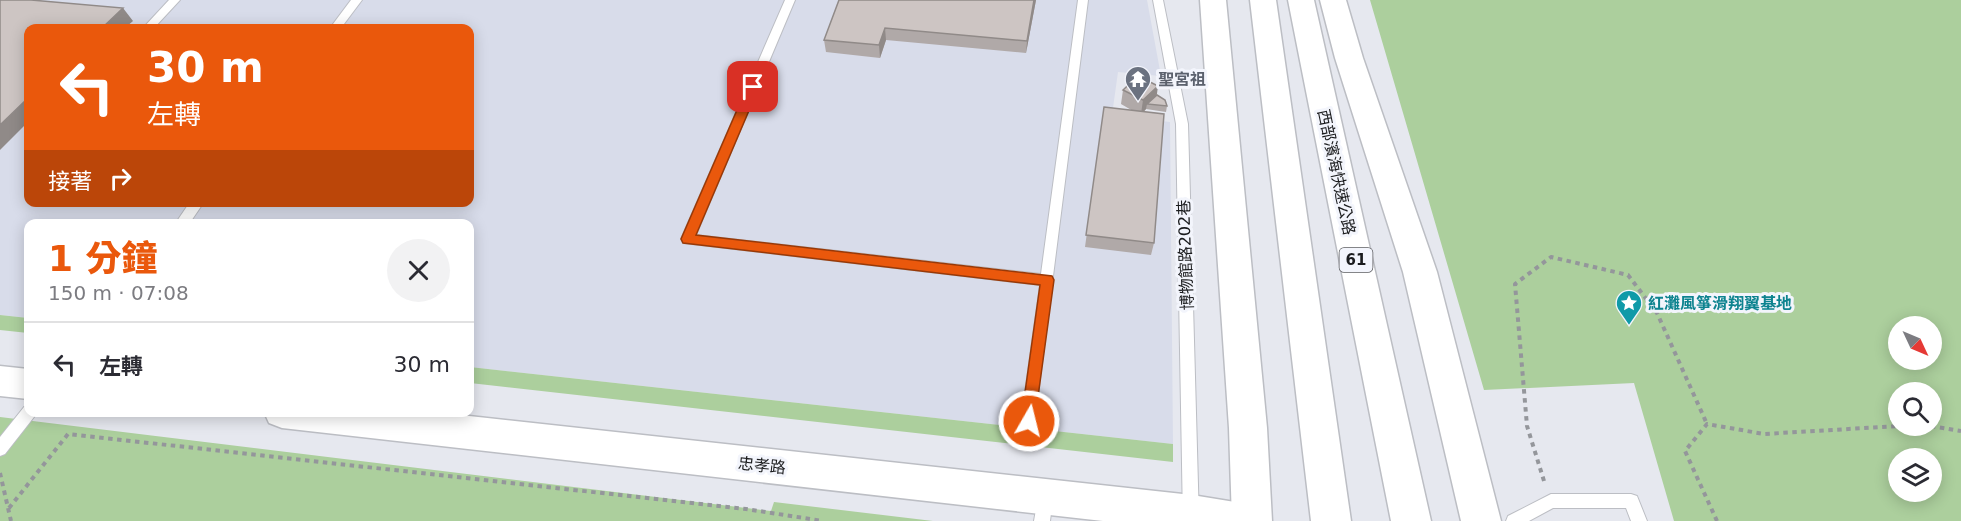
<!DOCTYPE html>
<html lang="zh-TW">
<meta charset="utf-8">
<style>
:root{--surface:#fff;--page:#f2f2f3;--text:#2b2b33;--muted:#7c7c81;--line:#e1e1e2;--accent:#ea580c}
body{margin:0;font-family:"DejaVu Sans","Noto Sans TC",sans-serif;background:var(--page);color:var(--text);height:100vh;display:flex;flex-direction:column;font-size:22px;white-space:nowrap}
*{box-sizing:border-box;margin:0}
p{font-size:20px;color:var(--muted)}
.icon{flex:none;width:33px;height:33px;fill:none;stroke:currentColor;stroke-width:2;stroke-linecap:round;stroke-linejoin:round}
.map{position:relative;flex:1;overflow:hidden}
.details{position:absolute;left:24px;top:219px;width:450px;height:198px;display:flex;flex-direction:column;background:var(--surface);border-radius:12px;box-shadow:0 3px 15px #0003}
.details>*{flex:none}
.hud{position:absolute;left:24px;top:24px;width:450px;height:183px;border-radius:12px;box-shadow:0 3px 15px #0003;background:#ea580c;color:#fff;overflow:hidden}
.needle{width:39px;rotate:134deg}
.tools{position:absolute;left:1888px;top:316px;display:grid;gap:12px}
.tools a{display:grid;place-items:center;width:54px;height:54px;border-radius:50%;background:var(--surface);box-shadow:0 3px 15px #0003;font-size:30px}
.pin{position:absolute;display:grid;place-items:center;width:51px;height:51px;color:#fff;margin:-26px;border-radius:12px;box-shadow:0 3px 9px #0006}
.me{position:absolute;width:66px;margin:-33px;rotate:8deg;stroke-linejoin:round;filter:drop-shadow(0 0 4px #0008)}
.turn{display:flex;align-items:center;gap:21px;height:126px;padding:0 24px;font-size:27px}
.turn .icon{width:78px;height:78px;stroke-width:2.5}
.turn b{display:block;font-size:42px;line-height:51px}
.then{display:flex;align-items:center;height:57px;padding:0 24px;background:#0003;gap:12px;font-size:22px}
.round{display:grid;place-items:center;flex:none;width:63px;height:63px;border-radius:32px;background:var(--page)}
.summary{display:flex;align-items:center;justify-content:space-between;height:102px;padding:0 24px}
h1{font-size:36px;font-weight:800;line-height:45px;color:var(--accent)}
ul{padding:0;list-style:none}
li{display:flex;align-items:center;gap:18px;height:84px;padding:0 24px;border-top:2px solid var(--line)}
li div{flex:1}
li b{display:block;font-size:22px}
li em{font-style:normal}
.map>svg:first-child{display:block}
.built{fill:#d8dcea;fill-rule:evenodd}
.green{fill:#accf9d;fill-rule:evenodd}
.lines{fill:none;stroke-linecap:round;stroke-linejoin:round}
.service-casing{stroke:#bcbec4;stroke-width:2}
.tertiary-casing{stroke:#bcbec4;stroke-width:3}
.trunk-casing{stroke:#bcbec4;stroke-width:3}
.path{stroke:#94969b;stroke-width:4;stroke-dasharray:4.5 4.5;stroke-linecap:butt}
.service{fill:#fff;fill-rule:evenodd}
.tertiary{fill:#fff;fill-rule:evenodd}
.trunk{fill:#fff;fill-rule:evenodd}
.wall{fill:#b0a9a8}
.shaded-wall{fill:#908a88}
.building{fill:#cdc5c3;stroke:#908a88;stroke-width:1.5}
.route{fill:#ea580c;stroke:#983908;stroke-width:1.5}
.labels{text-anchor:middle;stroke-width:6;stroke-linejoin:round;paint-order:stroke}
.shield{fill:#f3f5fc;stroke:#5c5d61;stroke-width:1.5}
.shield-label{font-size:15px;font-weight:bold;fill:#1b1c1e}
.worship-label{font-size:16px;font-weight:bold;fill:#5b616d;stroke:#f3f5fc;text-anchor:start}
.street-label{font-size:16px;fill:#1b1c1e;stroke:#f3f5fc}
.culture-label{font-size:16px;font-weight:bold;fill:#0d838f;stroke:#f3f5fc;text-anchor:start}
</style>
<div class="map">
<svg width="1961" height="521" viewBox="0 0 1961 521">
<rect width="100%" height="100%" fill="#e6e8ef"/>
<!-- built -->
<path class="built" d="M0 0H1147L1161 76 1118 72 1112 115 1170 122 1173 444 470 367V224H28V318L0 315ZM28 28H470V202H28Z"/>
<!-- green -->
<path class="green" d="M1370 0H1961V521H1674L1634 383 1484 390ZM1899 327H1932V360H1899ZM1899 393H1932V426H1899ZM1899 459H1932V492H1899Z
M0 315 28 318V333L0 330Z
M470 367 1173 444V462L470 383Z
M0 417 771 511 774 502 933 521H0Z"/>
<g class="lines">
<!-- service casing -->
<g class="service-casing">
<path id="service" d="M169 0H180L154 28H143Z
M351 0H362L341 28H330Z
M785 0H795L696 235 1041 274 1078 0H1088L1034 426 1029 428 1024 426 1021 421 1040 285 683 243 681 239Z
M1153 0H1163L1188 124 1199 521H1183L1176 124Z
M190 202H204L189 224H175Z
M28 406V412H36L34 417 5 454 0 456V437L24 407Z
M1045 490 1051 492 1053 497 1050 521H1034L1039 492Z
M1551 494H1631L1637 496 1647 521H1631L1626 508H1553L1529 521H1506L1508 516Z"/>
</g>
<!-- tertiary casing -->
<g class="tertiary-casing">
<path id="tertiary" d="M0 366 28 369V399L0 396Z
M264 412H433L1192 495 1241 503 1255 508 1261 521H1103L282 428 269 423Z"/>
</g>
<!-- trunk casing -->
<g class="trunk-casing">
<path id="trunk" d="M1200 0H1226L1267 428 1272 521H1232L1229 428Z
M1250 0H1276L1351 521H1311Z
M1288 0H1314L1431 521H1391Z
M1320 0H1346L1363 58 1437 272 1501 521H1461L1403 272 1335 58Z"/>
</g>
<!-- path -->
<path class="path" d="M1931 426 1961 431
M0 473 11 521
M1544 481 1527 426 1515 284 1551 257 1628 275 1657 313 1707 424
M9 508 68 434 746 509 823 521
M1717 521 1685 451 1707 424 1764 434 1899 426"/>
<!-- service -->
<use href="#service" class="service"/>
<!-- tertiary -->
<use href="#tertiary" class="tertiary"/>
<!-- trunk -->
<use href="#trunk" class="trunk"/>
</g>
<!-- wall -->
<path class="wall" d="M839 0H1036L1026 53 886 40 880 58 826 52 824 40Z
M1123 90 1157 95 1167 106 1166 112 1146 109 1144 112 1154 243 1151 255 1085 247 1104 107 1133 111 1121 104Z"/>
<!-- shaded-wall -->
<path class="shaded-wall" d="M1034 0H1036L1026 53 1027 41Z
M123 8 133 21 125 28H102Z
M885 28 886 40 880 58 879 45Z
M1158 86 1156 101 1147 104 1146 109 1141 114 1143 100Z
M28 98V122L0 150V125Z"/>
<!-- building -->
<path class="building" d="M0 0H31L123 8 102 28H28V98L0 125Z
M839 0H1034L1027 41 885 28 879 45 824 40Z
M1138 76 1158 86 1143 100 1123 90Z
M1157 95 1165 100 1167 106 1147 104Z
M1104 107 1164 114 1154 243 1086 235Z"/>
<!-- route -->
<path class="route" d="M753 83 759 87 696 235 1052 276 1054 280 1034 426 1029 428 1023 426 1021 421 1040 285 683 243 681 239 747 87Z"/>
<!-- icons -->
<defs>
<g id="temple-pin" transform="scale(1.35)"><path d="M0 17L-7.5 6A9.5 9.5 0 1 1 7.5 6Z" fill="#6b7280" stroke="#f3f5fc"/><path d="M0-6L5-2H3V0L6.5 2.5H4V6H1.5V3h-3V6H-4V2.5H-6.5L-3 0V-2H-5Z" fill="#fff"/></g>
<g id="sight-pin" transform="scale(1.35)"><path d="M0 17L-7.5 6A9.5 9.5 0 1 1 7.5 6Z" fill="#0f9aa8" stroke="#f3f5fc"/><path d="M0-6L1.8-2.2L6-1.7L2.9 1.2L3.7 5.4L0 3.3L-3.7 5.4L-2.9 1.2L-6-1.7L-1.8-2.2Z" fill="#fff"/></g>
</defs>
<g fill-rule="evenodd">
<use href="#temple-pin" x="1138" y="79"/>
<use href="#sight-pin" x="1629" y="303"/>
</g>
<g class="labels">
<!-- shield labels -->
<rect class="shield" x="1339.5" y="248" width="33" height="24" rx="4.5"/>
<g class="shield-label">
<text x="1356" y="265">61</text>
</g>
<!-- worship labels -->
<g class="worship-label">
<text x="1158" y="85">聖宮祖</text>
</g>
<!-- street labels -->
<g class="street-label">
<text transform="translate(1337 172) rotate(78)" y="6">西部濱海快速公路</text>
<text transform="translate(1185 255) rotate(-92)" y="6">博物館路202巷</text>
<text transform="translate(762 465) rotate(6)" y="6">忠孝路</text>
</g>
<!-- culture labels -->
<g class="culture-label">
<text x="1648" y="309">紅灘風箏滑翔翼基地</text>
</g>
</g>
</svg>
<div class="tools">
<a><svg class="needle" viewBox="-14 -14 28 28"><path d="M0-13l5 13h-10z" fill="#e53935"/><path d="M0 13l5-13h-10z" fill="#7c7c81"/></svg></a>
<a><svg class="icon" aria-label="search" viewBox="0 0 24 24"><circle cx="10" cy="10" r="6"/><path d="M15 15l6 6"/></svg></a>
<a><svg class="icon" aria-label="layers" viewBox="0 0 24 24"><path d="M12 4l9 5-9 5-9-5zM3 14l9 5 9-5"/></svg></a>
</div>
<div class="pin" style="left:753px;top:87px;background:#d93025"><svg class="icon" aria-label="arrive" viewBox="0 0 24 24"><path d="M6 21V4h12l-3 4 3 4H6"/></svg></div>
<svg class="me" style="left:1029px;top:421px" viewBox="-20 -20 40 40"><circle r="17" fill="#ea580c" stroke="#fff" stroke-width="3"/><path d="M0-11L8 9 0 5-8 9z" fill="#fff"/></svg>
<div class="hud">
<div class="turn"><svg class="icon" aria-label="left" viewBox="0 0 24 24"><path d="M17 20v-9H6M10 6l-5 5 5 5"/></svg><div><b>30 m</b>左轉</div></div>
<div class="then">接著<svg class="icon" aria-label="right" viewBox="0 0 24 24"><path d="M7 20v-9h11M14 6l5 5-5 5"/></svg></div>
</div>
<section class="details">
<div class="summary"><div><h1>1 分鐘</h1><p>150 m · 07:08</p></div><a class="round"><svg class="icon" aria-label="close" viewBox="0 0 24 24"><path d="M6 6l12 12M18 6L6 18"/></svg></a></div>
<ul>
<li><svg class="icon" aria-label="left" viewBox="0 0 24 24"><path d="M17 20v-9H6M10 6l-5 5 5 5"/></svg><div><b>左轉</b></div><em>30 m</em></li>
</ul>
</section>
</div>
